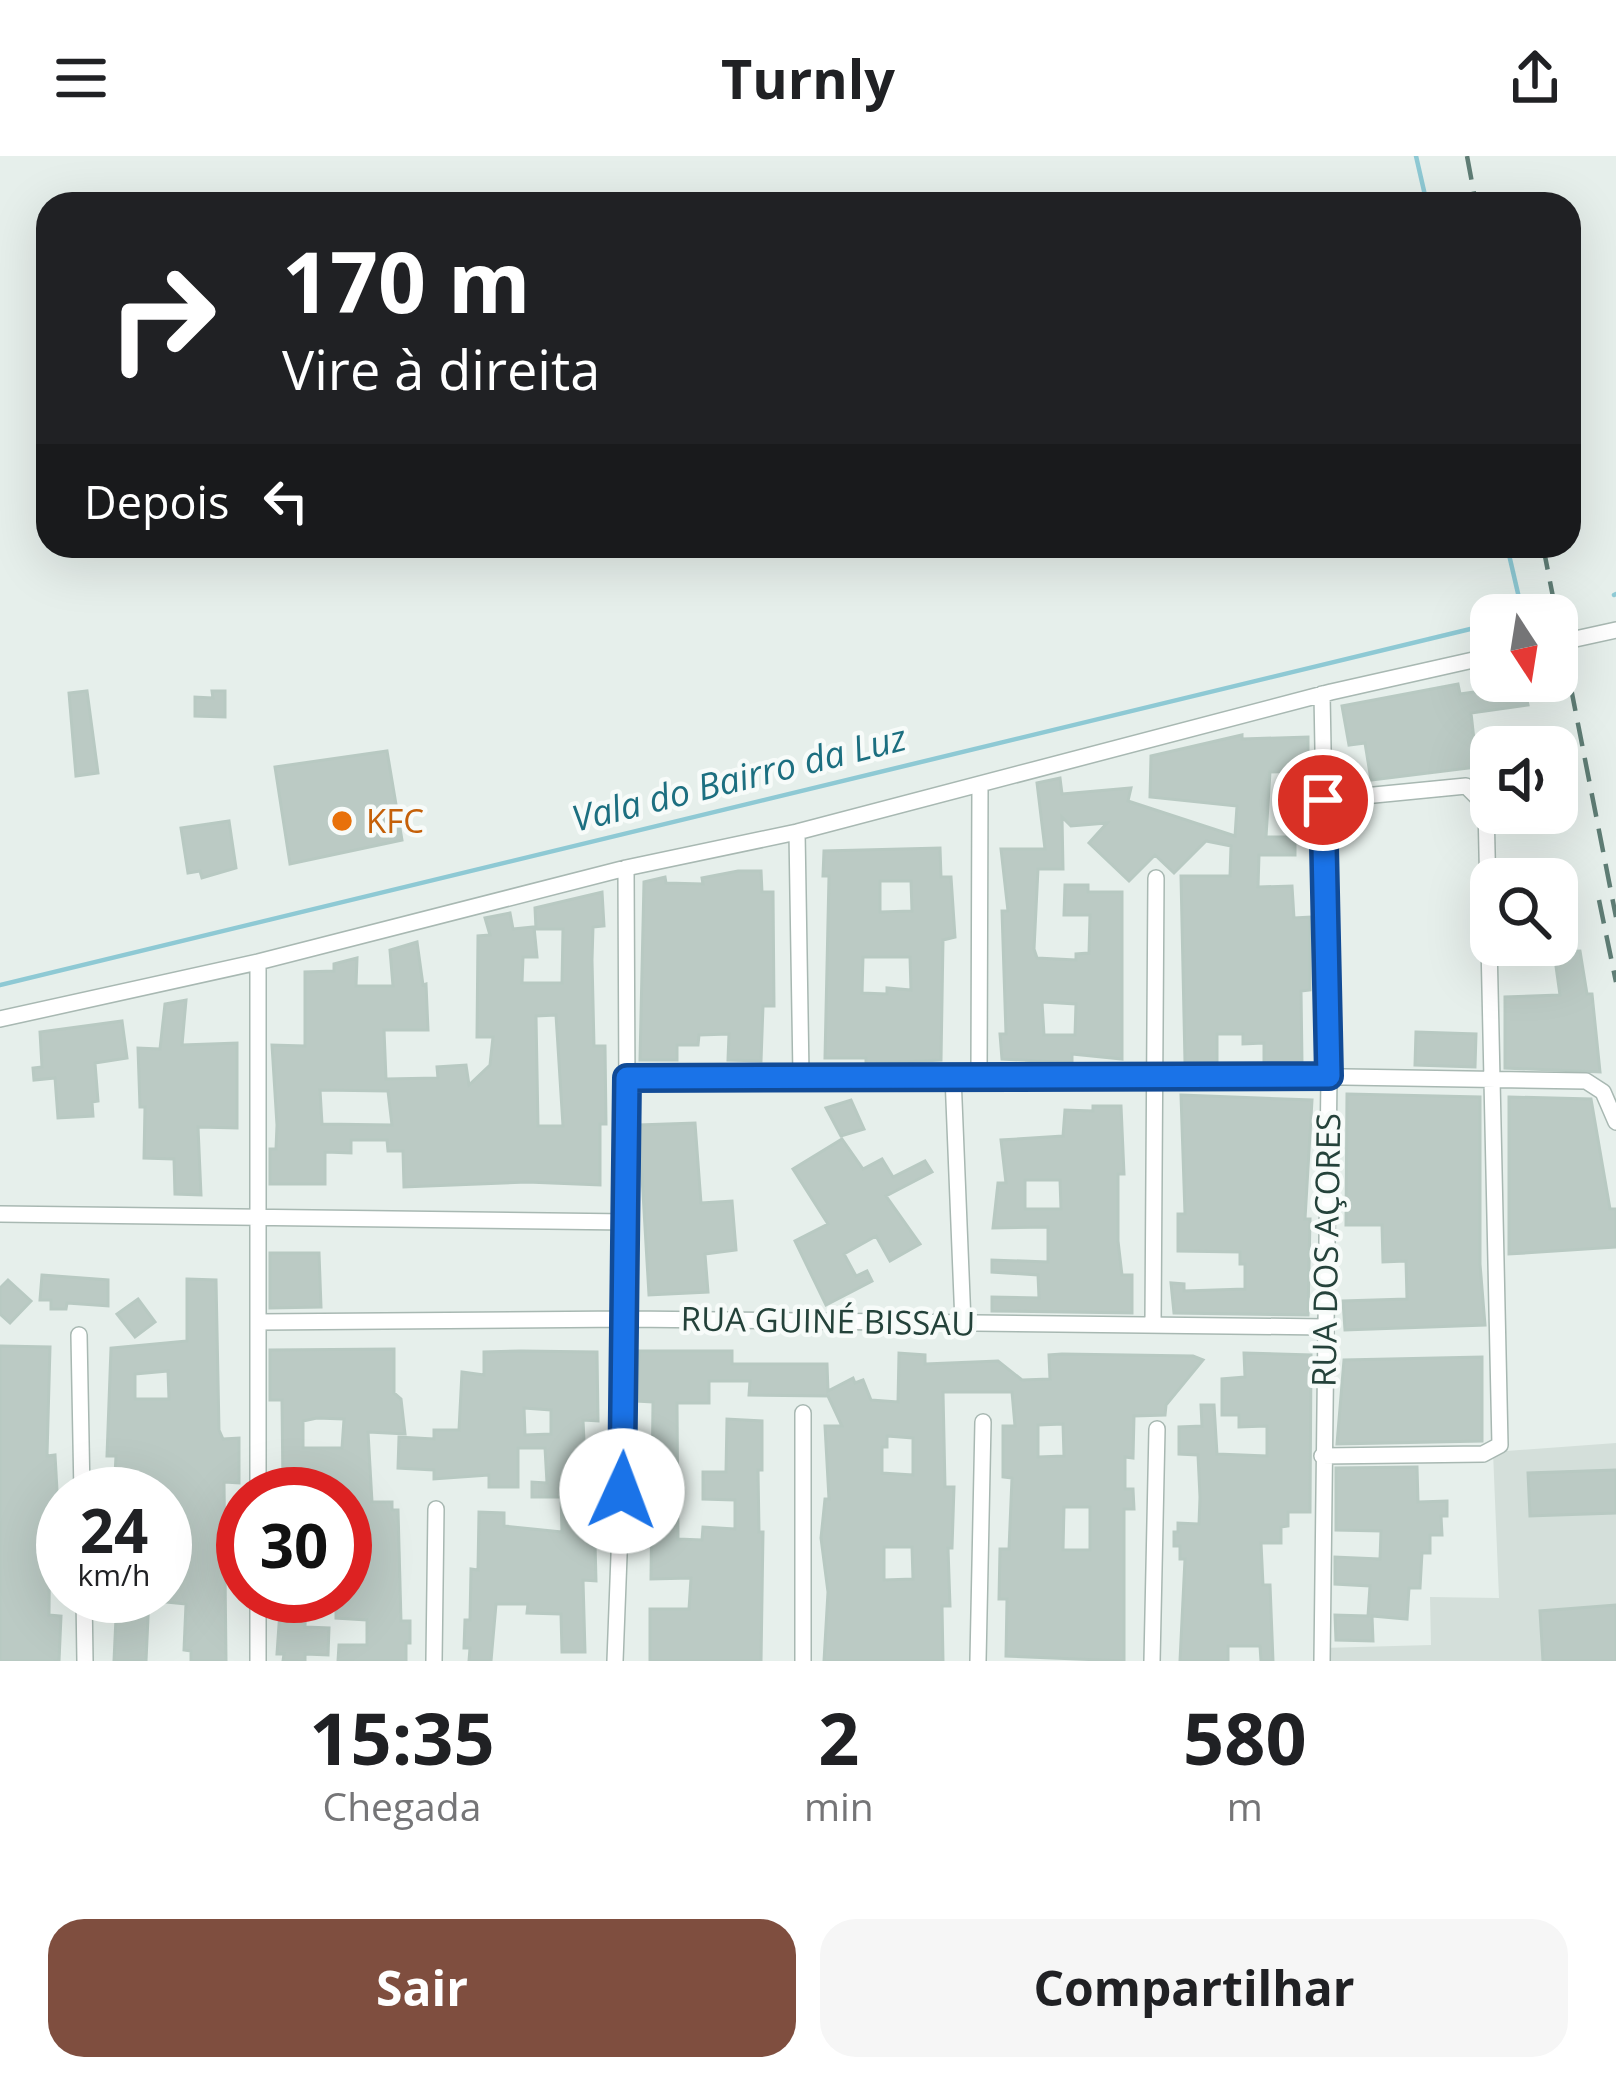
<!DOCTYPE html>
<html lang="pt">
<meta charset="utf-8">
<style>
:root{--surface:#fff;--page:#f6f6f6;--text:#202124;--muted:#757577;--accent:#7f4e3f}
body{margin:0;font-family:"Open Sans",sans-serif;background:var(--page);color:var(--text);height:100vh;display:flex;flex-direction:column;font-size:45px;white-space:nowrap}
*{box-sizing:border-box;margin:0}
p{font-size:39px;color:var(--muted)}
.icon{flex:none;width:66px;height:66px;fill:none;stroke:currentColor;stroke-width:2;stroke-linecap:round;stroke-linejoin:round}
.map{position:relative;height:1505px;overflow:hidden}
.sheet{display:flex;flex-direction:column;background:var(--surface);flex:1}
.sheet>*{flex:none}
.banner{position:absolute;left:36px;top:36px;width:1545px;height:366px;border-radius:36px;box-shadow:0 12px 48px #0002;background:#202124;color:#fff;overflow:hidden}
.needle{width:78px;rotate:168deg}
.fabs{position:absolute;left:1470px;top:438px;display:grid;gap:24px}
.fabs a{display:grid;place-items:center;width:108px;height:108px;border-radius:24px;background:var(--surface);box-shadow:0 12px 48px #0002;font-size:60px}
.speed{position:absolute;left:36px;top:1311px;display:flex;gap:24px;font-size:60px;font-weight:700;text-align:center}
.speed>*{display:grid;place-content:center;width:156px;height:156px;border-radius:50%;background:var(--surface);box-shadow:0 12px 48px #0002;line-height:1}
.speed small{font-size:30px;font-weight:400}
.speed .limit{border:18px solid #d22;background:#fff;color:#111}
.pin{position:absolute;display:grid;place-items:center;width:102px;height:102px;color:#fff;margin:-51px;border:6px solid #fff;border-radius:50%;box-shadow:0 3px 12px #0007}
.me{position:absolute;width:132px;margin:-66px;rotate:2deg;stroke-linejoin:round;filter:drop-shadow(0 0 9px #0008)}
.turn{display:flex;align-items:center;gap:42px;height:252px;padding:0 48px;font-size:54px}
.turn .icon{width:156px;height:156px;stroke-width:2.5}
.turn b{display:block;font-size:84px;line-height:102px}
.then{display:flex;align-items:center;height:114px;padding:0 48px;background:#0003;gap:24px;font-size:45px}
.eta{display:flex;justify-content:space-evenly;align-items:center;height:204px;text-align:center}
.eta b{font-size:72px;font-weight:700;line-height:84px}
.cta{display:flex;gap:24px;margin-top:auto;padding:24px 48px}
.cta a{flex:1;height:138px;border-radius:36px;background:var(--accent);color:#fff;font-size:48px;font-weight:700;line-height:138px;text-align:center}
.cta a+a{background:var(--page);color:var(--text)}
header{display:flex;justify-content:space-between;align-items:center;height:156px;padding:0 48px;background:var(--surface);font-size:54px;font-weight:700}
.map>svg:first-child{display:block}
.built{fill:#d4dfda}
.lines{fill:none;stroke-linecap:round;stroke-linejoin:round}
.stream{stroke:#8ec9d4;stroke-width:4.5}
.building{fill:#bbcac4;stroke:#b8c9c2;stroke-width:3;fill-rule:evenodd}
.minor-casing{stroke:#a8b8b2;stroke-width:18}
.minor{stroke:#fff;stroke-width:15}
.rail{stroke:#5f7d75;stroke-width:4.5;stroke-dasharray:24 12;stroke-linecap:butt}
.route-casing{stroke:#114b97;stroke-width:30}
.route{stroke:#1a73e8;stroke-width:21}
.food-dot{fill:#e8710a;stroke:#f7fbf9;stroke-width:4.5}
.labels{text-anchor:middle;stroke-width:9;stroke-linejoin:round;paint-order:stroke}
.food-label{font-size:33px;fill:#c56008;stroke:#f7fbf9;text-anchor:start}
.street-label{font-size:33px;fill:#24423a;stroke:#f7fbf9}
.water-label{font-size:36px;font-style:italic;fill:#1c6f80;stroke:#f7fbf9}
</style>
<header><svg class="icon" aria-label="menu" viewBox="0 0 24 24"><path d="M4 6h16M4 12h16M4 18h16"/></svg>Turnly<svg class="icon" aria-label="share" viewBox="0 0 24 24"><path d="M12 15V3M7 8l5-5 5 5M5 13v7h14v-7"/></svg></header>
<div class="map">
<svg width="1616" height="1505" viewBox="0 0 1616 1505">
<rect width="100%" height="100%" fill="#e6efeb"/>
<!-- built -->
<path class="built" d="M1616 1287V1505H1322V1492L1431 1489 1430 1441 1499 1442 1493 1296Z"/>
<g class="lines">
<!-- stream -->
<path class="stream" d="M1416 0 1427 48
M1507 390 1523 459
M1614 439 1616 438
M0 829 1491 468"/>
</g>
<!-- building -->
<path class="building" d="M1458 528 1460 538 1524 529 1528 549 1471 557 1477 611 1371 624 1365 587 1349 589 1342 550Z
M87 535 98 617 76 620 69 537Z
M212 535H225V561L195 560V541L213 542Z
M1242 579V583L1308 581V615L1270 616 1266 681H1295V699H1259L1258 731 1292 730 1294 762 1310 761V834L1301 835 1302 907 1264 908V887L1243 888V878H1217V907L1185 906 1181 720H1230L1231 690 1206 685 1174 717 1155 699 1129 725 1089 687 1107 667 1071 670 1062 661 1063 713H1038L1034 793 1037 802 1076 804V798L1089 797 1090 759H1064L1065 729H1088V736H1122V903L1072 898V907L1002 903 1000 878H1006L1002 755H1008L1001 693H1045L1037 627 1060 622 1062 638 1131 632 1128 645 1235 680 1237 650 1150 641 1151 600ZM1042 846 1076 848 1075 879H1044Z
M387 595 402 684 290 708 275 611Z
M1507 657H1562L1564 670 1509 674Z
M229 665 236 712 202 722 200 715 188 717 181 672Z
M940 692 941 721H951L955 781 943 784 941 904 866 908V902H825L829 720H823L824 695ZM880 725H911L912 755 880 756ZM863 801H910L911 834 887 832V838L862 837Z
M738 715H761L762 736H773L774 850H763L761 905 728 904 729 878 699 879 698 889H677V904H640L644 726 665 721 666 727 703 728 702 722Z
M602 736 604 770 593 771 592 804 594 890H605L606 968H600V1029L527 1026 404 1031 403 995H388L387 984H351V997L325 996V1028H270V993H276L277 969 272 889 305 890V816L334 815V808L357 802 356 830H393L390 794 417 786 423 829 426 828 428 874H384L386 923 438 922 437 911 466 909 469 929 490 909 493 881H477L478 780 490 779 485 762 510 757 513 773 534 771 537 801H523L522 827H562L563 773H536L535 752ZM556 859 563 970H538L536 860ZM320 934 388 935 392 969 322 968Z
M1580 795 1587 838H1592L1600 916 1505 912V841L1560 839 1554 796Z
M186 844 182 889 237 887V972L198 971 201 1039 175 1038 174 1003 144 1002 145 951H140L138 892 160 893 165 848Z
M122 865 127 902 95 907 98 945 92 946 93 960 58 962 55 922 34 924 33 912 42 911 40 876Z
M1416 876 1476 878 1475 911 1415 909Z
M1347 938 1480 941V1108L1485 1169 1345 1174 1343 1145 1407 1143 1406 1105 1383 1106 1382 1069H1346Z
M1181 939 1312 944 1305 1063H1310L1308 1159 1174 1157 1171 1127 1184 1128V1135L1245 1133V1108H1240V1096L1178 1095V1058H1185Z
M1509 941 1591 943 1610 1053H1616V1091L1509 1098Z
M851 944 864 973 841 980 826 952Z
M1093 950H1121L1124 1018H1118V1085L1122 1119H1132V1157L992 1155V1141L1039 1142 1038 1119 992 1116V1104L1048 1106V1071L993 1072 998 1027H1006L1001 984 1063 980 1065 954 1093 955ZM1025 1024H1060L1061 1053H1025Z
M695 967 701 1047 732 1045 736 1094 705 1098 708 1136 649 1139 639 969Z
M842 983 863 1013 882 1003 893 1021 925 1005 932 1016 886 1040 920 1088 890 1105 876 1080 844 1098 856 1120 867 1115 872 1125 826 1149 795 1085 828 1068 793 1013Z
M270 1097H319L321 1151 270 1152Z
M42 1119 108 1124V1150L67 1147 66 1153H51V1144H40Z
M187 1123 216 1124 219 1274 223 1283 239 1282V1327L224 1326 226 1505H191V1495L184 1494 186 1448 165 1446V1338H114L116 1300H107L111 1192 187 1185ZM168 1215 169 1243H135V1218Z
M8 1124 31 1145 10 1167 0 1158V1132Z
M138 1143 155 1166 135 1181 117 1158Z
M0 1190 50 1191 47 1300 55 1299 58 1352H50L49 1459 61 1460 59 1505H0Z
M394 1193V1237L401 1243 405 1278 368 1276 372 1346H392V1354H398L401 1465H410V1487H406V1505H338L339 1489H367V1464L336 1462V1445H345V1338L342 1330 336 1331 335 1323H304V1331L283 1332 282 1244H270V1194ZM317 1262 344 1263 342 1292H303V1265Z
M521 1195 597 1196 598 1265 583 1264 587 1349H594L596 1425 583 1424 585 1496H562L561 1458 527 1457 528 1448H496L491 1505H469L470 1492H464L465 1464H470L471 1413 478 1414 479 1356 504 1357V1370L562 1376 561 1341H532V1326L547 1327 545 1292H518V1331H489V1319L434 1323V1314L398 1312 399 1281 434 1283V1274H459L462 1216 484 1219V1196ZM524 1252 551 1254V1278L525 1279Z
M639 1195H732V1208H827L828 1235 853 1222 855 1227 863 1224 871 1244 898 1246 899 1197 925 1199V1208L998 1205 1022 1224 1050 1223 1049 1199 1062 1198 1193 1200 1203 1204 1166 1249 1165 1259 1134 1260 1133 1302 1125 1301V1333H1133L1134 1353H1124V1505L1006 1500 1007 1443H999L1000 1393H1009L1012 1322 1003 1321V1270H1015L1012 1236H943L945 1331H954L952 1392H948L950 1450H942L943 1505H824L828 1436 821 1382 825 1343H829L825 1270H842L828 1240 749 1239 750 1225H709V1247H677L678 1383 702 1384 703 1371 735 1373V1344L703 1343V1316H726L727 1263 762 1265V1314H758L759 1376H763L761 1505H650V1453H689L691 1422 651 1423 653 1246 637 1245ZM1063 1268 1064 1300 1038 1301V1269ZM887 1280 913 1282V1319L882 1317V1291H887ZM1064 1351H1090V1394H1063ZM884 1391H912L913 1423 884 1424Z
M1244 1197 1311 1199 1310 1356H1288V1370L1281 1371V1387H1261L1263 1429H1270L1273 1505H1261L1260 1490H1228V1505H1180L1185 1403H1180V1390H1174V1376H1178V1367L1199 1368 1200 1341 1198 1299 1179 1298V1271L1202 1270 1201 1249H1214L1217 1298 1267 1300V1270L1239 1271V1259H1222V1223L1245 1221Z
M1482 1201V1285L1337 1288 1344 1204Z
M1417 1311 1418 1346 1447 1345V1360H1441L1442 1379H1430V1397H1422L1420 1432H1409L1407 1463 1372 1460 1373 1485 1336 1484 1335 1459 1368 1460 1370 1430 1335 1428V1401L1380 1403 1381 1375 1336 1374V1312Z
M1616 1314V1357L1530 1360 1528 1317Z
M117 1440H149L146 1505H114Z
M281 1440H306L305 1471 329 1472 328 1499 305 1498V1505H283L284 1498H277Z
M1616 1449V1505H1543L1540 1455Z"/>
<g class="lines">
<!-- minor casing -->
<g class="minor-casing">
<path id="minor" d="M1557 487 1616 474
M1322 538 1329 920 1322 1505
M797 676 801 919
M258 806V1338
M0 863 258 806 626 712 797 676 1331 536 1491 500
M979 919 980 630
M953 920 963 1167
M627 922 1157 918 1586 925 1603 936 1616 966
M0 1058 628 1066
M259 1166 628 1163 1325 1171
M1153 1167 1156 722
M79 1179 82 1338
M1322 1300 1483 1298 1500 1289 1486 650 1466 630 1323 644
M84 1440 85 1505
M258 1505V1440
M434 1505 436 1353
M615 1505 628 1163 626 712
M803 1505V1257
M978 1505 983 1266
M1152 1505 1157 1273"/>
</g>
<!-- minor -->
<use href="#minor" class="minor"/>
<!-- rail -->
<path class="rail" d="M1467 0 1476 48
M1543 390 1616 761
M1599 744 1616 826"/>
</g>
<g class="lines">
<!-- route casing -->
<g class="route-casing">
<path id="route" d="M622 1335 627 922 1329 920 1323 644"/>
</g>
<!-- route -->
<use href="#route" class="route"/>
</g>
<!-- markers -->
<circle class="food-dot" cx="342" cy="665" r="12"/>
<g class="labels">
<!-- food labels -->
<g class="food-label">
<text x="366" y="677">KFC</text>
</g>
<!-- street labels -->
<g class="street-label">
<text transform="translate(1326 1094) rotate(-89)" y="12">RUA DOS AÇORES</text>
<text transform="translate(828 1165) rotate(1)" y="12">RUA GUINÉ BISSAU</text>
</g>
<!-- water labels -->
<g class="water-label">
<text transform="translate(739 622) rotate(-14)" y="13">Vala do Bairro da Luz</text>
</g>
</g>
</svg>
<div class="fabs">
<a><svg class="needle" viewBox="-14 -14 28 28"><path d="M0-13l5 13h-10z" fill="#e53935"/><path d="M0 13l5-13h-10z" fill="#757577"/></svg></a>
<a><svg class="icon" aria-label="sound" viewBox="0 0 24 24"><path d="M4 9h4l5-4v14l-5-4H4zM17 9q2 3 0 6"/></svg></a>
<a><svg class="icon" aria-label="search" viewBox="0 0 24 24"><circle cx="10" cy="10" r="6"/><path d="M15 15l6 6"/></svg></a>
</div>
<div class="speed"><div>24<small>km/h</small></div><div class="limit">30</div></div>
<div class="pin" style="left:1323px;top:644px;background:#d93025"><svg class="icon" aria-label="arrive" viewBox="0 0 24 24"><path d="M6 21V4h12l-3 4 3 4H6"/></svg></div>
<svg class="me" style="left:622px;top:1335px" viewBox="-20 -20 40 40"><circle r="19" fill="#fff"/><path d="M0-13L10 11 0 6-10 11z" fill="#1a73e8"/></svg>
<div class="banner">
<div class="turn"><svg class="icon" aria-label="right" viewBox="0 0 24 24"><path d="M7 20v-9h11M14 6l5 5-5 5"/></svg><div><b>170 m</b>Vire à direita</div></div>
<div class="then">Depois<svg class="icon" aria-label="left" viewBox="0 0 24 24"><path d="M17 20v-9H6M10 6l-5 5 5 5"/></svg></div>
</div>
</div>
<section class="sheet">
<div class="eta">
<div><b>15:35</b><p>Chegada</p></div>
<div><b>2</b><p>min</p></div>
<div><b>580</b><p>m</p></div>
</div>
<div class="cta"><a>Sair</a><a>Compartilhar</a></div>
</section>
